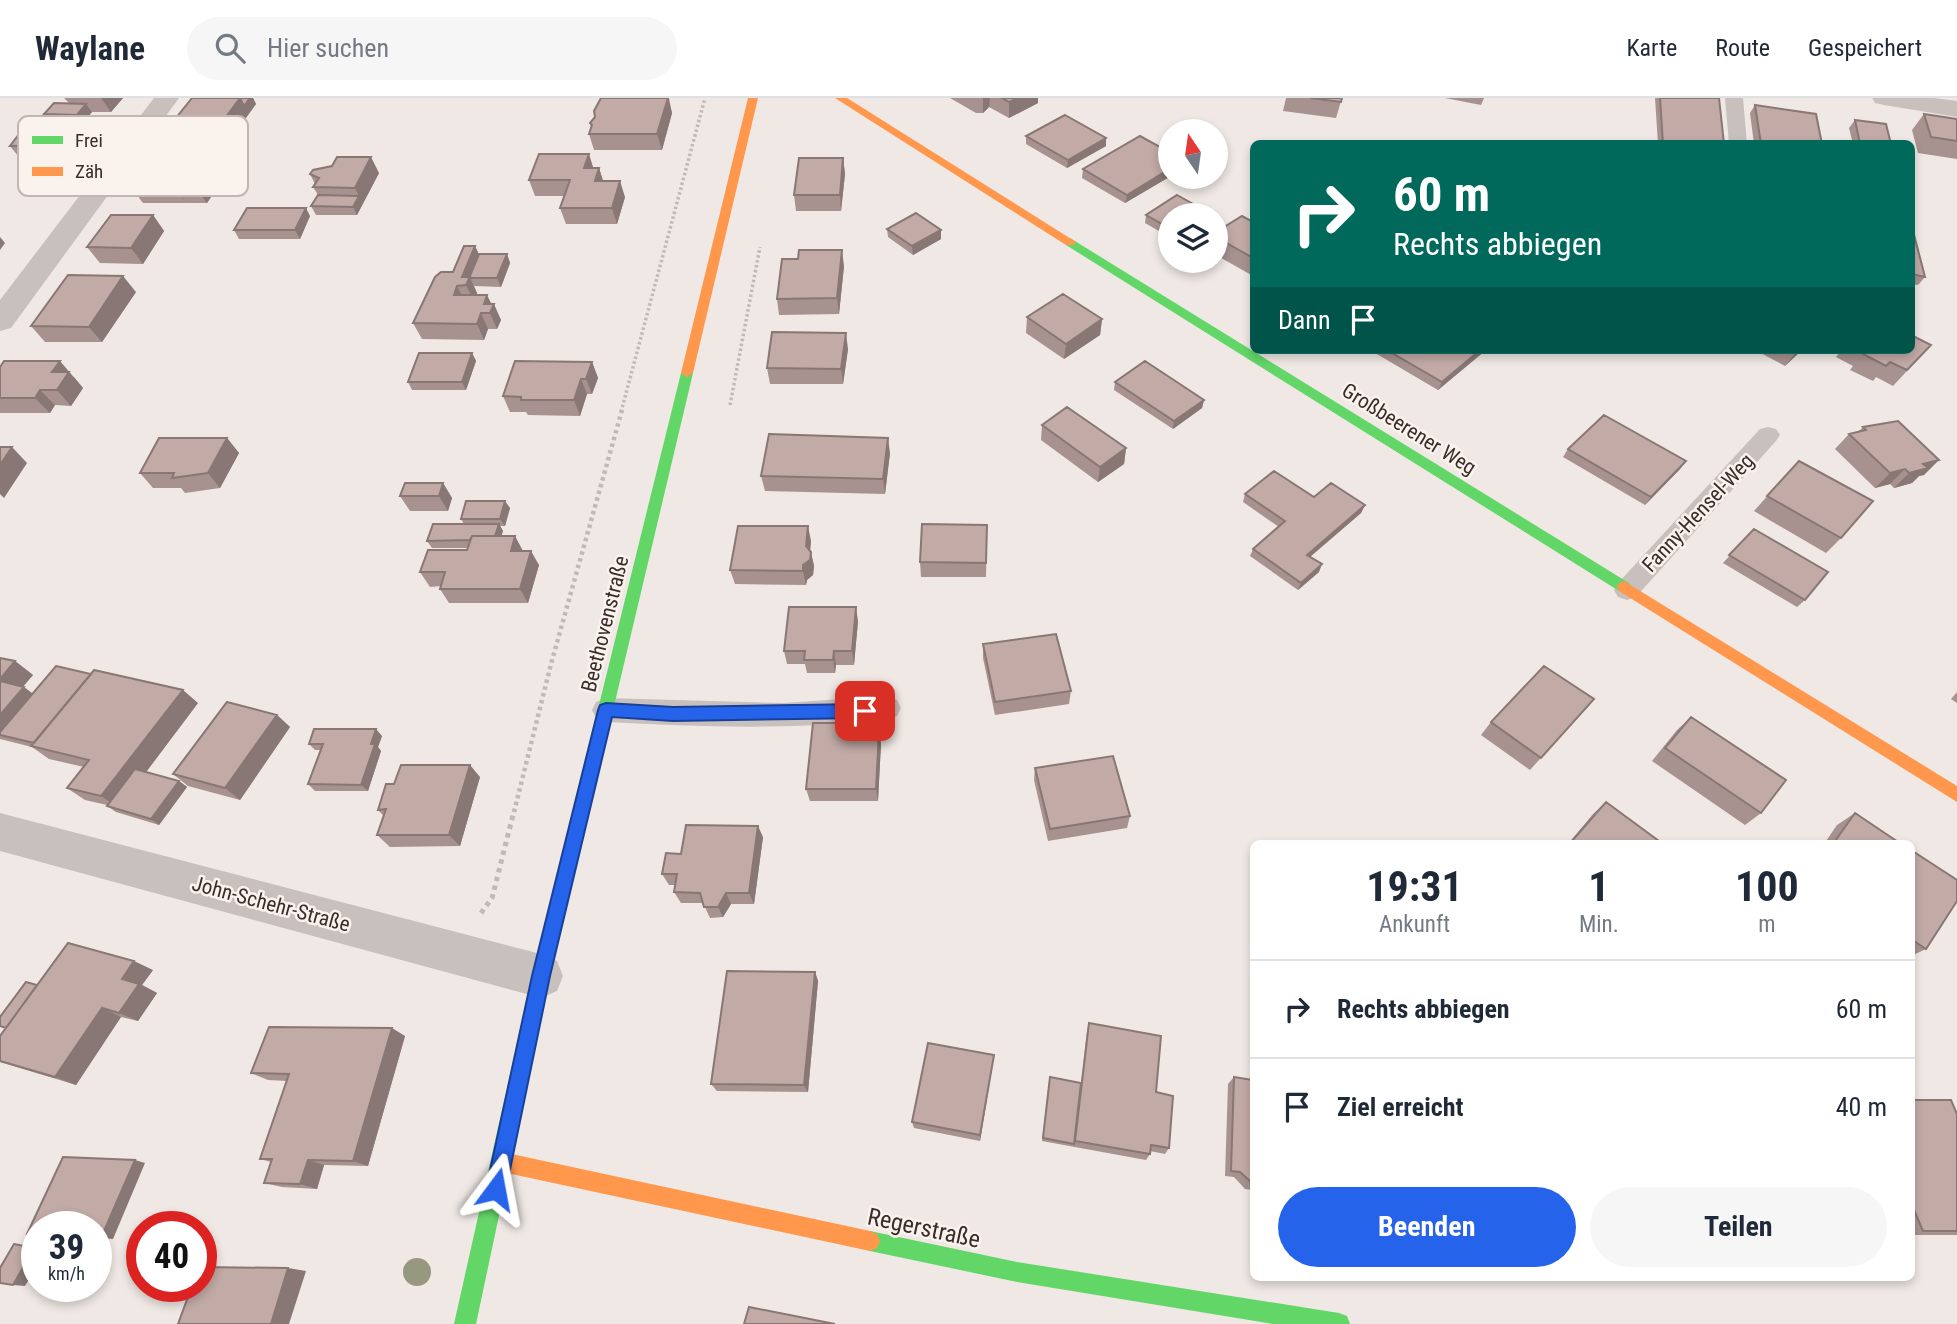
<!DOCTYPE html>
<html lang="de">
<meta charset="utf-8">
<style>
:root{--surface:#fff;--page:#f6f6f7;--text:#1f2937;--muted:#747a83;--line:#e0e1e3;--accent:#2563eb}
body{margin:0;font-family:"Roboto Condensed",sans-serif;background:var(--page);color:var(--text);height:100vh;display:flex;flex-direction:column;font-size:26px;white-space:nowrap}
*{box-sizing:border-box;margin:0}
p{font-size:23px;color:var(--muted)}
.icon{flex:none;width:38px;height:38px;fill:none;stroke:currentColor;stroke-width:2;stroke-linecap:round;stroke-linejoin:round}
.map{position:relative;flex:1;overflow:hidden}
.panel{position:absolute;left:1250px;top:742px;width:665px;height:441px;display:flex;flex-direction:column;background:var(--surface);border-radius:10px;box-shadow:0 4px 10px #0003}
.panel>*{flex:none}
.guide{position:absolute;left:1250px;top:42px;width:665px;height:214px;border-radius:10px;box-shadow:0 4px 10px #0003;background:#00695c;color:#fff;overflow:hidden}
.needle{width:46px;rotate:347deg}
.buttons{position:absolute;left:1158px;top:21px;display:grid;gap:14px}
.buttons a{display:grid;place-items:center;width:70px;height:70px;border-radius:50%;background:var(--surface);box-shadow:0 4px 10px #0003;font-size:35px}
.speed{position:absolute;left:21px;top:1113px;display:flex;gap:14px;font-size:35px;font-weight:700;text-align:center}
.speed>*{display:grid;place-content:center;width:91px;height:91px;border-radius:50%;background:var(--surface);box-shadow:0 4px 10px #0003;line-height:1}
.speed small{font-size:18px;font-weight:400}
.speed .limit{border:10px solid #d22;background:#fff;color:#111}
.pin{position:absolute;display:grid;place-items:center;width:60px;height:60px;color:#fff;margin:-30px;border-radius:14px;box-shadow:0 4px 10px #0006}
.me{position:absolute;width:77px;margin:-38px;rotate:13deg;stroke-linejoin:round;filter:drop-shadow(0 0 5px #0008)}
.turn{display:flex;align-items:center;gap:24px;height:147px;padding:0 28px;font-size:32px}
.turn .icon{width:91px;height:91px;stroke-width:2.5}
.turn b{display:block;font-size:49px;line-height:60px}
.then{display:flex;align-items:center;height:66px;padding:0 28px;background:#0003;gap:14px;font-size:26px}
.eta{display:flex;justify-content:space-evenly;align-items:center;height:119px;text-align:center}
.eta b{font-size:42px;font-weight:700;line-height:49px}
.action{display:flex;gap:14px;margin-top:auto;padding:14px 28px}
.action a{flex:1;height:80px;border-radius:42px;background:var(--accent);color:#fff;font-size:28px;font-weight:700;line-height:80px;text-align:center}
.action a+a{background:var(--page);color:var(--text)}
ul{padding:0;list-style:none}
li{display:flex;align-items:center;gap:21px;height:98px;padding:0 28px;border-top:2px solid var(--line)}
li div{flex:1}
li b{display:block;font-size:26px}
li em{font-style:normal}
header{display:flex;align-items:center;gap:42px;box-sizing:border-box;height:98px;padding:0 35px;background:var(--surface);border-bottom:2px solid var(--line)}
header strong{font-size:33px}
nav{display:flex;gap:38px;margin-inline-start:auto;font-size:24px}
.search{width:490px;height:63px;background:var(--page);display:flex;align-items:center;gap:18px;box-sizing:border-box;padding:0 24px;border-radius:38px;color:var(--muted);font-size:26px}
.map>svg:first-child{display:block}
.lines{fill:none;stroke-linecap:round;stroke-linejoin:round}
.path-far2{stroke:#c1b9b5;stroke-width:3.5;stroke-dasharray:2.5 2.5;stroke-linecap:butt}
.path-far1{stroke:#c1b9b5;stroke-width:4.5;stroke-dasharray:3.5 3.5;stroke-linecap:butt}
.path{stroke:#c1b9b5;stroke-width:5;stroke-dasharray:4.5 4.5;stroke-linecap:butt}
.lane{fill:#c8c0bd;fill-rule:evenodd}
.street{fill:#c8c0bd;fill-rule:evenodd}
.fast{fill:#63d668;fill-rule:evenodd}
.slow{fill:#ff974d;fill-rule:evenodd}
.tree{fill:#979880}
.wall{fill:#a7928f}
.shaded-wall{fill:#887774}
.building{fill:#c2aaa6;stroke:#887774;stroke-width:2}
.route{fill:#2563eb;stroke:#184099;stroke-width:2}
.labels{text-anchor:middle;stroke-width:5;stroke-linejoin:round;paint-order:stroke}
.street-label{font-size:21px;fill:#392d2b;stroke:#faf2ed}
.near-street-label{font-size:24px;fill:#392d2b;stroke:#faf2ed}
.key{fill:#faf2ed;stroke:#c0b7b3;stroke-width:2}
.key-label{font-size:19px;fill:#392d2b}
</style>
<header>
<strong>Waylane</strong>
<div class="search"><svg class="icon" aria-label="search" viewBox="0 0 24 24"><circle cx="10" cy="10" r="6"/><path d="M15 15l6 6"/></svg>Hier suchen</div>
<nav><a>Karte</a><a>Route</a><a>Gespeichert</a></nav>
</header>
<div class="map">
<svg width="1957" height="1226" viewBox="0 0 1957 1226">
<rect width="100%" height="100%" fill="#efe8e4"/>
<g class="lines">
<!-- path-far2 -->
<path class="path-far2" d="M730 307 760 149
M621 314 705 0"/>
<!-- path-far1 -->
<path class="path-far1" d="M514 714 551 566 622 312"/>
<!-- path -->
<path class="path" d="M481 815 492 800 514 713"/>
<!-- lane -->
<path class="lane" d="M1725 0H1743L1747 46H1729Z
M1768 329 1776 331 1780 337 1776 343 1636 499 1627 502 1618 499 1614 492 1618 485 1760 331Z
M887 598 897 602 901 610 897 618 887 622C793 632 700 629 606 624L596 620 592 612 596 604 606 600 783 605Z"/>
<!-- street -->
<path class="street" d="M154 0H179L11 230 0 233V202Z
M1872 0H1934L1957 3V19L1884 7 1875 5Z
M0 715 541 856 557 863 563 878 557 893 541 900 0 753Z"/>
<!-- fast -->
<path class="fast" d="M1070 140 1629 485 1631 489 1629 493H1619L1066 147V141Z
M687 271 693 275 550 878 476 1226H454L532 878 681 275Z
M870 1133 1017 1164 1339 1215 1347 1218 1350 1226H1273L1017 1184 870 1153 863 1150 860 1143 863 1136Z"/>
<!-- slow -->
<path class="slow" d="M748 0H758L693 275 687 279 681 275Z
M835 0H847L1076 144 1074 147H1066Z
M1624 483 1957 688V704L1619 493 1617 489 1619 485Z
M502 1054 870 1133 877 1136 880 1143 877 1150 870 1153 502 1074 495 1071 492 1064 495 1057Z"/>
</g>
<!-- trees -->
<circle class="tree" cx="417" cy="1174" r="14"/>
<!-- wall -->
<path class="wall" d="M64 0H123L111 14H92L86 21 95 34 75 63 23 64 10 48 46 19 44 16 69 5Z
M192 0H253L256 6 235 35H230L222 48H202L199 43H184L174 27 177 22 176 20Z
M601 0H669L672 15 662 52H594L589 36 591 30 590 25 595 19Z
M950 0H1038V5L1009 20 989 9 983 15H976Z
M1286 0H1342L1336 20 1283 13Z
M1445 0H1484L1481 7Z
M1655 0H1719L1724 46H1658Z
M1755 7 1822 46H1754L1750 15Z
M1924 16 1957 21V61L1918 55 1912 32Z
M1855 22 1891 46H1853L1849 30Z
M1026 38 1106 48 1067 70 1026 46Z
M1171 55V78L1125 105 1082 80 1083 71Z
M843 60 845 76 841 113H796L794 97Z
M593 70H599L603 83 625 99 617 126H566L560 110 564 98H535L529 82Z
M379 75 357 117H316L311 108 318 97 313 89 315 86 310 76Z
M225 78 207 105H143L131 89Z
M153 117 164 133 143 166 100 165 87 149Z
M1146 117H1171V140L1145 125Z
M310 118 300 141H239L234 132Z
M1253 124V178L1216 157V134Z
M1911 125 1925 179 1918 187 1911 186Z
M887 131 941 132V141L913 157 888 139Z
M475 148 479 156H507L510 165 501 189 474 188 477 195 476 197 491 206 501 222 497 231H488L484 242 422 241 413 225 453 174Z
M844 168 839 216 779 217 777 201Z
M136 194 102 244H45L31 228Z
M1027 219 1102 221 1100 237 1064 261 1026 235Z
M1931 247 1893 288 1876 279 1873 283 1850 272 1853 268 1836 259 1842 252H1911Z
M848 251 843 286H770L767 270Z
M1370 252H1486L1438 292Z
M1755 252H1802L1785 268Z
M472 255 476 263 466 292H412L408 284Z
M592 264 598 280 592 296H587L580 318 528 317 526 314H510L503 298Z
M0 269 74 279 83 290 71 308 55 307 50 315H0Z
M1115 284 1204 302 1202 310 1173 331 1114 292Z
M1042 327 1126 350 1124 366 1098 384 1041 342Z
M1863 329 1924 377 1919 378 1912 385 1894 390 1890 386 1875 390 1835 351 1849 336 1859 333Z
M227 340 239 355 220 390 185 395 181 390H153L140 375Z
M1568 351 1686 363 1680 371 1645 407 1563 359Z
M890 355 885 396 765 393 761 378Z
M1799 363 1841 440 1826 455 1754 413Z
M443 385 452 400 448 413H410L400 398Z
M1245 396 1314 399 1365 407 1361 415 1310 459 1319 474 1298 492 1250 458 1253 451 1279 429 1243 404Z
M510 410 505 428H500L503 433 501 438 523 453 539 467 528 505H449L440 491 441 488 430 489 420 474 467 452 468 450H432L427 443 464 426 461 421Z
M987 427 986 479H921L920 464Z
M1754 431 1805 502 1797 509 1723 465Z
M811 443 810 452 814 468 813 477 807 482 806 487 735 486 730 472Z
M858 523 854 567H836L835 575H807L805 566H787L784 553Z
M983 546 1071 593 1069 606 995 617 983 560Z
M0 560 15 563 33 577 23 589 33 596 198 605 146 674 179 683 187 689 159 727 116 714 107 708V707L85 702 67 690 84 669 49 661 32 649 0 641Z
M1957 594V605L1951 601Z
M1594 601 1530 672 1481 637 1491 624Z
M277 617 290 629 240 702 188 688 173 676Z
M1691 619 1761 715 1745 727 1652 663 1677 632Z
M849 625 850 633H879L881 646 878 703H810L806 691Z
M382 638 378 649 381 653 368 693H315L308 686 321 652H315L309 646Z
M1035 670 1130 718 1127 730 1048 743 1034 682Z
M480 679 460 748 390 749 377 737 384 718 378 712Z
M1606 704 1663 746H1568L1593 716Z
M1855 715 1901 746H1824L1837 727Z
M763 739 754 806H731L723 819 710 820 703 805H681L674 794 676 787H669L662 776 681 756Z
M1911 752 1926 851 1911 858Z
M153 872 142 887 157 895 138 923 121 919 76 987 0 964 37 887Z
M815 874 818 883 808 994 717 993 711 986Z
M1089 925 1156 994 1169 1050 1165 1056 1150 1053V1056L1146 1062 1042 1043 1049 983 1081 985 1087 933Z
M405 938 368 1068 324 1067 317 1091 282 1089 264 1085 271 1064 260 1061 287 983 268 982 251 975Z
M993 964 980 1043 914 1030 912 1024Z
M1234 979 1253 982V1092L1245 1091 1234 1079 1225 1078 1228 986Z
M1911 1002 1957 1016V1137H1911Z"/>
<!-- shaded-wall -->
<path class="shaded-wall" d="M101 0H123L111 14Z
M240 0H253L256 6 235 35 226 19Z
M668 0 672 15 662 52 657 36Z
M983 0H990L989 9 983 15Z
M1018 0H1038V5L1009 20V4Z
M86 6 92 14 86 21 95 34 75 63 63 47 81 22 77 17Z
M220 19 230 35 222 48 212 32Z
M1106 40V48L1067 70 1068 62Z
M589 56 594 72 584 70Z
M371 59 379 75 357 117 353 109 359 98 355 90Z
M843 60 845 76 841 113 840 97Z
M194 62 204 78 181 97 186 105 175 89Z
M204 62 210 70H199Z
M220 70 225 78 207 105 201 97Z
M599 70 604 86 595 83Z
M1171 70V78L1125 105 1127 97Z
M620 83 625 99 617 126 612 110Z
M306 110 310 118 300 141 295 132Z
M153 117 164 133 143 166 131 150Z
M941 132V141L913 157 912 148Z
M0 139 5 145 0 152Z
M475 148 482 164 470 180 477 195 474 203 462 179Z
M842 152 844 168 839 216 837 200Z
M507 156 510 165 501 189 497 180Z
M123 178 136 194 102 244 89 229Z
M457 188 465 203 454 197Z
M487 197 493 209 494 206 501 222 497 231 490 215 484 206Z
M481 215 488 231 484 242 477 226Z
M1102 221 1100 237 1064 261 1066 246Z
M846 235 848 251 843 286 841 271Z
M1480 252H1486L1438 292 1442 284Z
M1798 252H1802L1785 268Z
M472 255 476 263 466 292 462 284Z
M60 263 83 290 71 308 57 292 52 274Z
M592 264 598 280 592 296 586 281Z
M581 281 587 296 580 318 574 302Z
M40 292 55 307 50 315 35 300Z
M1204 302 1202 310 1173 331 1174 323Z
M227 340 239 355 220 390 208 375Z
M888 340 890 355 885 396 883 381Z
M12 349 27 365 4 400 0 396V367Z
M1126 350 1124 366 1098 384 1100 369Z
M1939 362 1924 377 1919 378 1912 385 1894 390 1909 375 1923 366Z
M1686 363 1680 371 1645 407 1651 399Z
M1905 371 1890 386 1875 390 1890 375Z
M443 385 452 400 448 413 439 398Z
M505 403 510 410 505 428 500 421Z
M1365 407 1361 415 1304 464 1307 457Z
M499 426 503 433 498 450 493 442Z
M808 428 811 443 809 463 806 448Z
M515 438 523 453H511Z
M531 453 539 467 528 505 520 491Z
M811 454 814 468 813 477 807 482 806 487 803 473V467Z
M1322 466 1319 474 1298 492 1301 485Z
M856 509 858 523 854 567 852 553Z
M834 553 836 567 835 575 833 562Z
M15 563 33 577 16 596 0 584V581Z
M24 589 41 602 0 637V617Z
M183 592 198 605 119 710 101 698Z
M277 617 290 629 240 702 225 690Z
M376 631 382 638 378 649 381 653 368 693 361 687 371 646Z
M879 633 881 646 878 703 876 691Z
M470 667 480 679 460 748 449 737Z
M179 683 187 689 159 727 151 721Z
M758 728 763 739 754 806 749 795Z
M726 795 731 806 723 819 718 809Z
M134 863 153 872 142 887 157 895 138 923 119 915 122 881Z
M815 874 818 883 808 994 804 987Z
M102 910 121 919 76 987 55 979Z
M392 930 405 938 368 1068 353 1063Z
M994 957 993 964 980 1043V1037Z
M135 1062 145 1065 113 1141 101 1140Z
M308 1062 324 1067 317 1091 300 1086Z
M34 1150H37V1168L25 1188 13 1187Z
M288 1170 306 1173 289 1226H271Z"/>
<!-- building -->
<path class="building" d="M192 0H240L226 19H220L212 32H192L195 27H174L178 20H176Z
M236 0H250L244 8 240 0Z
M601 0H668L657 36H589L592 27 590 25 595 19 594 13Z
M1002 0H1018L1009 4Z
M1310 0H1342L1341 4Z
M1660 0H1719L1724 46H1663Z
M54 5 86 6 77 17 44 16Z
M1755 7 1816 16 1822 46H1761Z
M1924 16 1957 21V43L1931 39Z
M1065 17 1106 40 1068 62 1026 38Z
M84 18 63 47 10 48 32 19Z
M1855 22 1886 26 1891 46H1860Z
M1140 38 1171 55V70L1127 97 1083 71Z
M539 56H589L584 70H599L595 83H620L612 110H560L570 82H529Z
M337 59H371L355 90 313 89 319 80 310 76 313 72 332 68Z
M799 60H843L840 97H794Z
M318 97 359 98 353 109 311 108Z
M1177 97 1213 117H1171V131L1146 117Z
M247 110H306L295 132H234Z
M916 115 941 132 912 148 887 131Z
M111 117H153L131 150 87 149Z
M1242 118 1253 124V160L1216 139V134Z
M1911 125 1925 179 1911 176Z
M464 148H475L462 179H470L466 187 457 188 454 197H487L484 206H494L490 215H481L477 226 413 225 435 179 441 174H453Z
M799 152H842L837 200 777 201 782 161H798Z
M479 156H507L497 180H469Z
M68 177 123 178 89 229 31 228Z
M1063 196 1102 221 1066 246 1027 219Z
M772 234 846 235 841 271 767 270Z
M1911 237 1931 247 1907 272 1890 264 1886 268 1863 256 1867 252H1911Z
M1387 252H1480L1442 284Z
M419 255H472L462 284H408Z
M4 263H60L52 274H69L57 292H40L35 300H0V269Z
M515 263 592 264 586 281H581L574 302H521V299L503 298Z
M1145 263 1204 302 1174 323 1115 284Z
M1067 309 1126 350 1100 369 1042 327Z
M1604 317 1686 363 1651 399 1568 351Z
M1898 323 1939 362 1923 366 1928 370 1909 375 1905 371 1890 375 1849 336 1866 332 1863 329Z
M769 336 888 340 883 381 761 378Z
M159 340H227L208 375 172 380 174 375H140Z
M0 349H12L0 367Z
M1799 363 1873 403 1841 440 1767 398Z
M1274 373 1314 399 1331 385 1365 407 1307 457 1322 466 1301 485 1253 451 1285 423 1245 396Z
M405 385H443L439 398H400Z
M466 403H505L500 421H461Z
M433 426H499L495 438H472L470 442 427 443Z
M922 426 987 427 986 465 920 464Z
M738 428H808L806 448 811 454 810 462 803 467V473L730 472Z
M1754 431 1828 474 1805 502 1729 457Z
M472 438H515L511 453H531L520 491H440L445 474H420L428 452H467Z
M789 509H856L852 553H834L833 562H804L805 553H784Z
M1056 536 1071 593 995 604 983 546Z
M0 560 15 563 0 581Z
M56 568 91 576 34 645 0 637V634Z
M1544 568 1594 601 1541 660 1491 624Z
M94 572 183 592 101 698 67 690 89 662 31 648Z
M0 583 24 589 0 617Z
M227 604 277 617 225 690 173 676Z
M1691 619 1786 682 1761 715 1665 650Z
M813 625H849L848 633H879L876 691H806Z
M314 631H376L371 646H375L361 687 308 686 323 646H309Z
M1113 658 1130 718 1050 731 1035 670Z
M401 667H470L449 737H377L386 711 378 712 386 686H394Z
M135 671 179 683 151 721 107 708Z
M1606 704 1663 746H1573L1571 744Z
M1855 715 1901 746H1833Z
M686 727 758 728 749 795H726L718 809H704L700 795 674 794 677 776H662L666 755 681 756Z
M1911 752 1957 782V803L1926 851 1911 841Z
M68 845 134 863 122 881 139 886 119 915 102 910 55 979 0 963V938Z
M727 873 815 874 804 987 711 986Z
M26 884 37 887 6 930 0 928V919Z
M1089 925 1161 938 1156 994 1173 998 1169 1050 1151 1047 1150 1056 1075 1043Z
M269 929 392 930 353 1063 308 1062 300 1086 264 1085 272 1061H260L289 976 251 975Z
M928 945 994 957 980 1037 912 1024Z
M1050 979 1081 985 1074 1046 1043 1040Z
M1234 979 1253 982V1086L1240 1074 1231 1073Z
M1911 1002H1951L1957 1016V1133H1923L1911 1105Z
M63 1059 135 1062 101 1140 96 1139V1129H37V1137L27 1136Z
M14 1146 34 1150 13 1187 0 1185V1170Z
M201 1169 288 1170 271 1226H178L192 1188H201Z
M749 1209 835 1226H744Z"/>
<!-- route -->
<path class="route" d="M606 605 673 609 865 606 871 608 873 613 871 618 865 620 673 623 612 619 550 878 506 1091 503 1098 496 1101 489 1098 486 1091 532 878 598 612 600 607Z"/>
<g class="labels">
<!-- street labels -->
<g class="street-label">
<text transform="translate(1409 331) rotate(32)" y="7">Großbeerener Weg</text>
<text transform="translate(1698 415) rotate(-47)" y="7">Fanny-Hensel-Weg</text>
<text transform="translate(605 526) rotate(-76)" y="7">Beethovenstraße</text>
<text transform="translate(271 806) rotate(15)" y="7">John-Schehr-Straße</text>
</g>
<!-- near-street labels -->
<g class="near-street-label">
<text transform="translate(924 1130) rotate(12)" y="8">Regerstraße</text>
</g>
</g>
<!-- legend -->
<rect x="18" y="18" width="230" height="80" rx="10" class="key"/>
<rect x="32" y="38" width="31" height="8" fill="#63d668"/>
<rect x="32" y="69" width="31" height="9" fill="#ff974d"/>
<g class="key-label">
<text x="75" y="49">Frei</text>
<text x="75" y="80">Zäh</text>
</g>
</svg>
<div class="buttons">
<a><svg class="needle" viewBox="-14 -14 28 28"><path d="M0-13l5 13h-10z" fill="#e53935"/><path d="M0 13l5-13h-10z" fill="#747a83"/></svg></a>
<a><svg class="icon" aria-label="layers" viewBox="0 0 24 24"><path d="M12 4l9 5-9 5-9-5zM3 14l9 5 9-5"/></svg></a>
</div>
<div class="speed"><div>39<small>km/h</small></div><div class="limit">40</div></div>
<div class="pin" style="left:865px;top:613px;background:#d93025"><svg class="icon" aria-label="arrive" viewBox="0 0 24 24"><path d="M6 21V4h12l-3 4 3 4H6"/></svg></div>
<svg class="me" style="left:496px;top:1091px" viewBox="-20 -20 40 40"><path d="M0-17L14 15 0 8-14 15z" fill="#2563eb" stroke="#fff" stroke-width="4"/></svg>
<div class="guide">
<div class="turn"><svg class="icon" aria-label="right" viewBox="0 0 24 24"><path d="M7 20v-9h11M14 6l5 5-5 5"/></svg><div><b>60 m</b>Rechts abbiegen</div></div>
<div class="then">Dann<svg class="icon" aria-label="arrive" viewBox="0 0 24 24"><path d="M6 21V4h12l-3 4 3 4H6"/></svg></div>
</div>
<section class="panel">
<div class="eta">
<div><b>19:31</b><p>Ankunft</p></div>
<div><b>1</b><p>Min.</p></div>
<div><b>100</b><p>m</p></div>
</div>
<ul>
<li><svg class="icon" aria-label="right" viewBox="0 0 24 24"><path d="M7 20v-9h11M14 6l5 5-5 5"/></svg><div><b>Rechts abbiegen</b></div><em>60 m</em></li>
<li><svg class="icon" aria-label="arrive" viewBox="0 0 24 24"><path d="M6 21V4h12l-3 4 3 4H6"/></svg><div><b>Ziel erreicht</b></div><em>40 m</em></li>
</ul>
<div class="action"><a>Beenden</a><a>Teilen</a></div>
</section>
</div>
